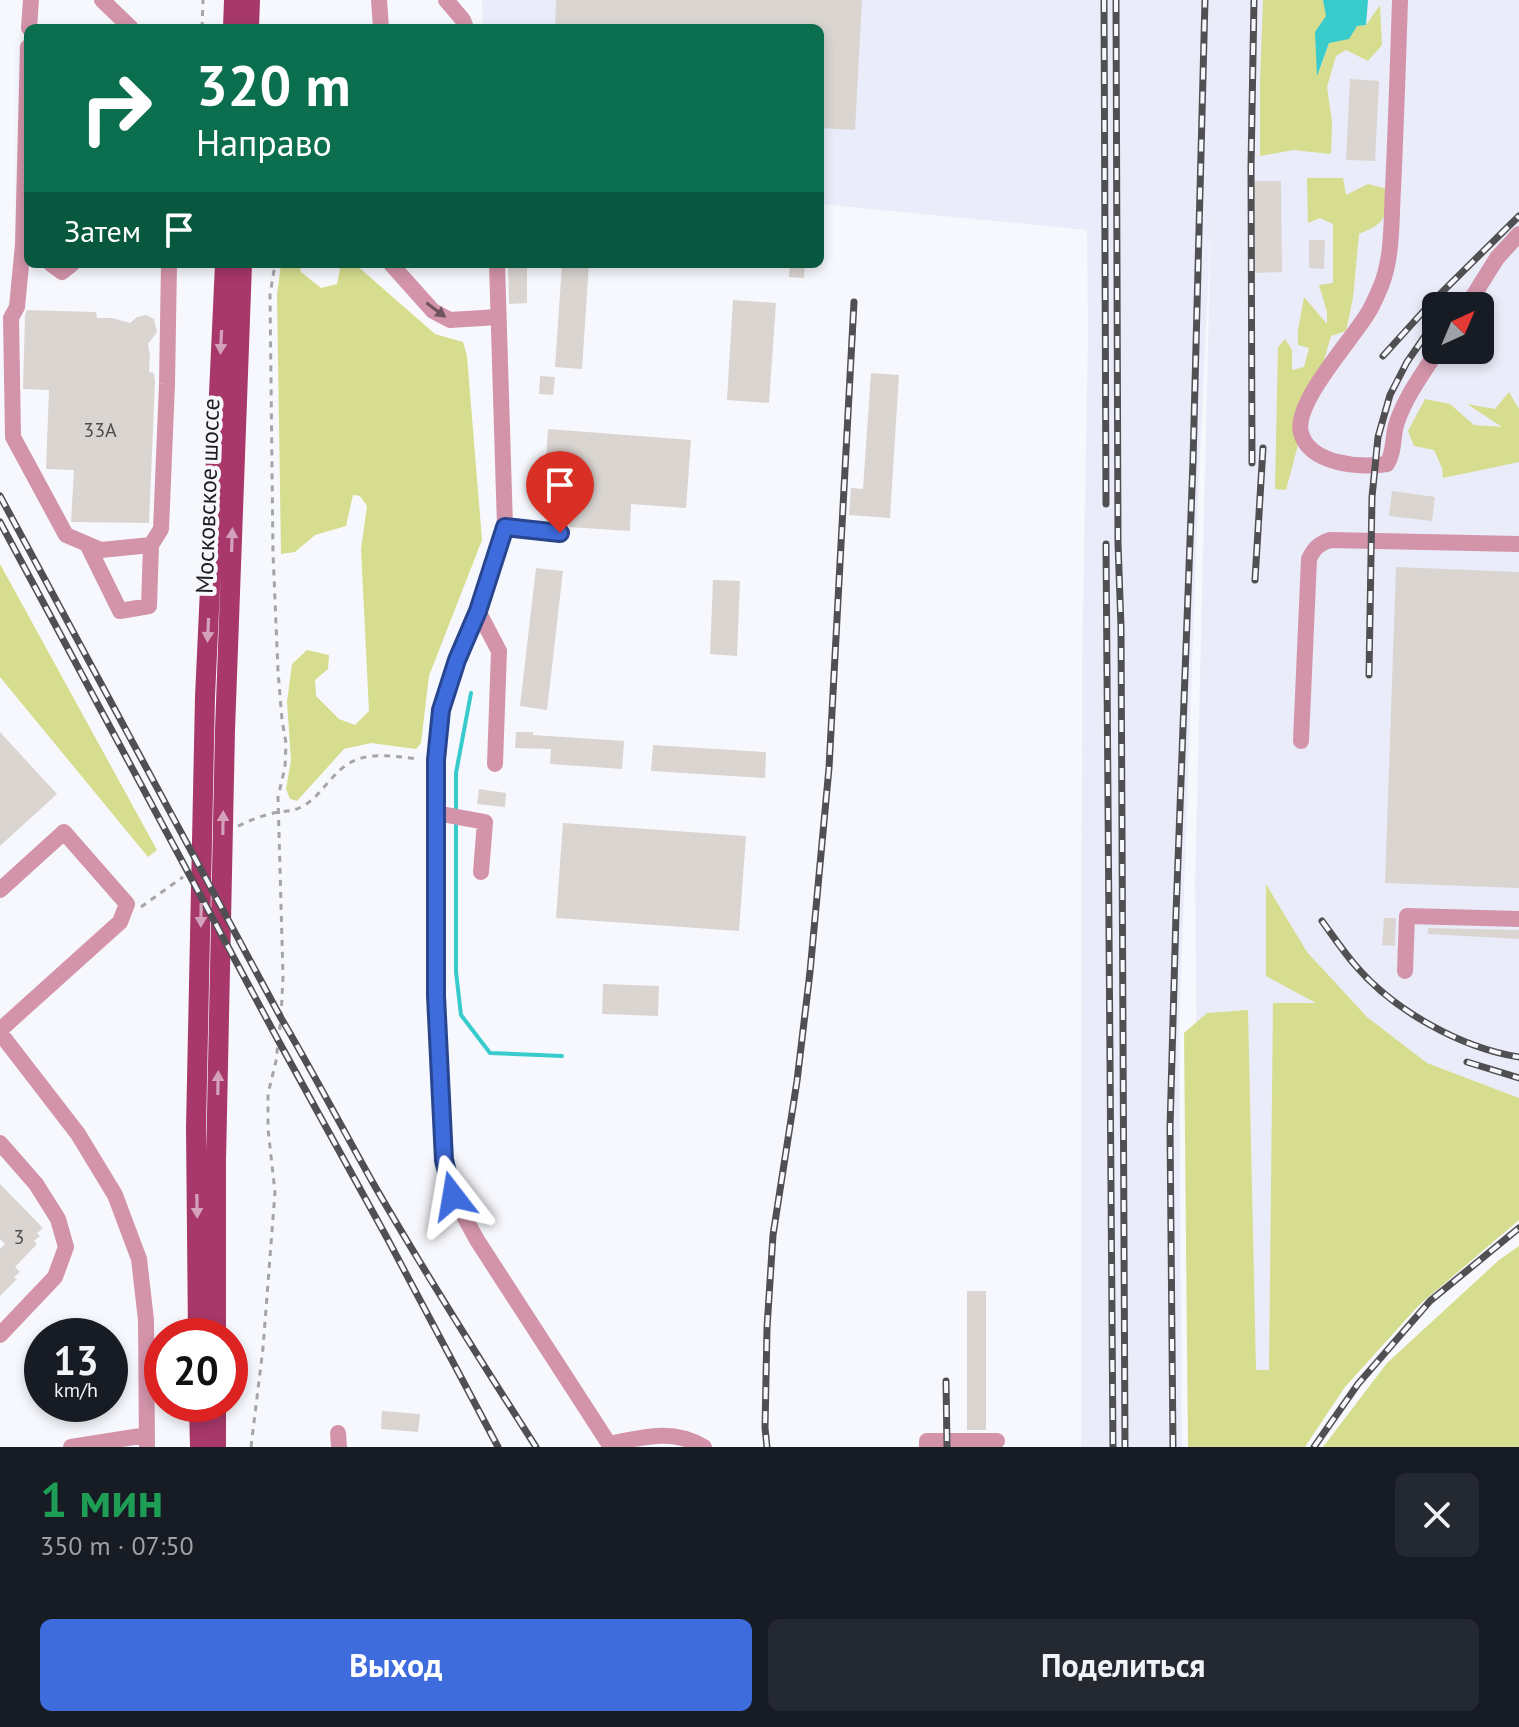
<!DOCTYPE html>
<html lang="ru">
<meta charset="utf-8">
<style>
:root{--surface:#171b24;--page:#242831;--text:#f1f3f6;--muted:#9ea1a6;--accent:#3e6cdd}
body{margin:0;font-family:"PT Sans",sans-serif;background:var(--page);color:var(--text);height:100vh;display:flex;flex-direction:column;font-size:30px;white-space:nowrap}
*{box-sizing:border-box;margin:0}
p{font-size:26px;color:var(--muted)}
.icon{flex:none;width:44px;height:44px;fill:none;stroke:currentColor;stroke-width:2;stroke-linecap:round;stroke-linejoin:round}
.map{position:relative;height:1447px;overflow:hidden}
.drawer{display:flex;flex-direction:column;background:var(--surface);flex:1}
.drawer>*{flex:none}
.hud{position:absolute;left:24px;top:24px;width:800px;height:244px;border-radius:12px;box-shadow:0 4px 12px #0003;background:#0b6e4f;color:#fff;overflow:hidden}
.needle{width:52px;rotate:44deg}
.buttons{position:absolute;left:1422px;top:292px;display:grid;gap:16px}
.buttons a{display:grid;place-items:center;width:72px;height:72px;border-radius:12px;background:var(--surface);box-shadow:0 4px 12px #0003;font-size:40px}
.speed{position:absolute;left:24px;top:1318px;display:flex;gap:16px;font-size:40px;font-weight:700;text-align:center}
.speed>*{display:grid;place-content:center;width:104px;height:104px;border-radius:50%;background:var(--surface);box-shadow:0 4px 12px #0003;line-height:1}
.speed small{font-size:20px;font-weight:400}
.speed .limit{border:12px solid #d22;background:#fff;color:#111}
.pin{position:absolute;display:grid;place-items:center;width:68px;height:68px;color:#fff;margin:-82px -34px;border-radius:50% 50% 50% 0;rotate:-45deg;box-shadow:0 0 8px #0007}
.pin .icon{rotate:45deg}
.me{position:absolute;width:88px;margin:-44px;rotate:346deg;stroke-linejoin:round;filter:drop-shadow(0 0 6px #0008)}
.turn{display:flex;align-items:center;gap:28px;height:168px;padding:0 40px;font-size:36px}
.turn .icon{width:104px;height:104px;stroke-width:2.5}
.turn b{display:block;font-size:56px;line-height:68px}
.then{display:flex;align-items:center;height:76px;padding:0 40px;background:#0003;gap:16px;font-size:30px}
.round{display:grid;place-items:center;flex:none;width:84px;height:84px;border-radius:12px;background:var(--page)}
.headline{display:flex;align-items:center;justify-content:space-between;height:136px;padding:0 40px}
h1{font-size:48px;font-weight:700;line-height:60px;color:#1e9e55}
.button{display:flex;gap:16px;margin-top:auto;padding:16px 40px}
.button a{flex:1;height:92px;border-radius:12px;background:var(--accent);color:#fff;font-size:32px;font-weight:700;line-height:92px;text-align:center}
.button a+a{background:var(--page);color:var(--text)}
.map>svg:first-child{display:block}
.built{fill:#eaecf9;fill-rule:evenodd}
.green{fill:#d6dd8e}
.water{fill:#37cbcc}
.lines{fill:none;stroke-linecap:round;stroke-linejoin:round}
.stream{stroke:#37cbcc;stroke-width:4}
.building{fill:#dad5d1}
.path{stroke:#a4a5a9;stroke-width:3;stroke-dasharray:6 6;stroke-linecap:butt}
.minor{stroke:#d394aa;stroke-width:16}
.major{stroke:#a73869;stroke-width:20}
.rail-casing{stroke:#505053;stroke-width:7}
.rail{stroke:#f7f8fd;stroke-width:4;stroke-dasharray:12;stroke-linecap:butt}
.oneway{fill:#6f535e}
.oneway2{fill:#d3a2ba}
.route-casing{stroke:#284690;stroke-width:20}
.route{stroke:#3e6cdd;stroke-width:14}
.labels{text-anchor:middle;stroke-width:8;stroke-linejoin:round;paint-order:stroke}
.number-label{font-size:20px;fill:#4d4c4c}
.street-label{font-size:24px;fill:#1e1e20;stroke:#f7f8fd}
</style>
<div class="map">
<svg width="1519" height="1447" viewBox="0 0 1519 1447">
<rect width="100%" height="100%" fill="#f7f8fd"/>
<!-- built -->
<path class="built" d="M482 0H1519V1190L1201 1447 1195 885 1211 221 1198 499 1179 1031 1182 1447H1081L1082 667 1088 335 1087 230 820 204V28H483ZM1436 306H1480V350H1436Z"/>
<!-- green -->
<path class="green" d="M1263 0H1323L1327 16 1318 74 1329 43 1357 26 1366 25 1380 5 1382 45 1368 61 1346 50 1336 56 1327 87 1332 122 1331 154 1293 150 1260 156V82Z
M1307 178H1343L1346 195 1368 184 1387 189C1385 218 1388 222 1359 234L1353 298 1346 331 1331 336 1322 367 1302 395 1293 421 1298 445 1286 490 1275 489 1278 347 1285 339 1292 350V370L1304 367 1309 348 1298 345V330L1304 297 1327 324V312L1319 285 1333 283V224L1320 218 1308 223Z
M281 264H299L301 272 321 288 337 284 341 264H355L435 334 463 342 467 356 482 540 429 676 421 743 416 749 371 743 344 749 297 801 290 799 286 789 291 760 287 702 292 664 307 650 329 655 328 669 315 680 316 696 339 719 355 725 369 711 361 549 367 506 360 496 353 495 346 526 315 535 295 552 281 554 277 295Z
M1509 392 1519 409V462L1443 478 1442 468 1434 450 1414 446 1408 431 1425 399 1450 404 1474 425 1502 427 1467 404 1495 409Z
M0 564 157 850 148 857 0 677Z
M1266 884 1307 952 1367 1017 1427 1063 1519 1098V1220L1419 1305 1345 1387 1305 1447H1188L1184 1033 1207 1013 1248 1010 1256 1370H1269L1273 1003H1316L1266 976Z
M1519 1246V1447H1323L1387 1363 1499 1260Z"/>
<!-- water -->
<path class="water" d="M1323 0H1368L1366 25 1357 26 1349 39 1329 43 1317 76 1315 32 1326 16Z"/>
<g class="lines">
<!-- stream -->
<path class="stream" d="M456 811V773L471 693
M456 823V972L461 1015 490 1053 562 1056"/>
</g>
<!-- building -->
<path class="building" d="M556 0H862L855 130 820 128V28H555Z
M1350 79 1379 81 1375 161 1346 160Z
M1253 181H1281L1282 272 1254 273Z
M1309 240H1325L1324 269 1309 268Z
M508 264H527V303L509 304Z
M562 264H589L582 369 555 367Z
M790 264H805L804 278 789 277Z
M733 300 776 303 769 403 727 400Z
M27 310 96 312 97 318H112L130 323 137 317 146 315 154 319 157 332 148 344 150 355 149 372 154 373 155 383 149 523 71 522 74 470 46 469 49 390 23 389 25 315Z
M871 373 899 375 890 518 849 515 851 488 863 489Z
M540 376 555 377 553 395 539 394Z
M548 429 691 440 686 508 631 504 630 531 569 527 571 509 543 507Z
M1392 491 1435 497 1432 521 1389 516Z
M1396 567 1519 572V888L1385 883Z
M536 568 563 571 547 710 520 706Z
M713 580 740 581 737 656 710 654Z
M0 732 57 794 0 846Z
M516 732H533V735L624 741 622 769 550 764 551 749 515 748Z
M653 745 766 752 765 778 651 771Z
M479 789 506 793 505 807 477 804Z
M563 823 746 836 739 931 556 918Z
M1384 918H1396L1395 946 1382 945Z
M1428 928 1519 930V939L1428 934Z
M603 984 659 986 658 1016 602 1014Z
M0 1184 43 1228 37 1233 40 1236 34 1241 37 1244 15 1267 20 1272 14 1277 17 1279 0 1296V1249L5 1244 0 1239Z
M967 1291H986V1430H967Z
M382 1411 420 1414 418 1432 381 1429Z"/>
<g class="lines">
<!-- path -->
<path class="path" d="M202 28 203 0
M238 826C251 820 266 814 279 812 288 811 295 811 303 806 316 799 324 786 334 776 359 748 386 756 420 759
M141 907 183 877
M251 1447 263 1348 275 1192 268 1129V1094L276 1061 281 1018 283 976 278 797 285 767 286 743 282 720 278 671 273 553 270 295 275 264"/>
<!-- minor -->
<path class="minor" d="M102 0 131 28
M379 0 381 28
M446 0 463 20 466 28
M1400 0C1398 63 1396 126 1393 189 1391 221 1393 256 1381 286 1377 295 1373 305 1368 313 1352 340 1293 403 1301 433 1310 465 1361 468 1387 464 1395 451 1392 436 1397 422 1406 396 1423 373 1438 350
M29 28 31 0
M28 47 23 244 28 248
M23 244 17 307 11 318 13 437 66 535 101 550 151 545 161 529 167 384 169 264
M51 264 62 272 72 264
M391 264 433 311 450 320 498 317
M1467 306 1497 258 1519 234
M505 527 560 533
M87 544 120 611 149 606 151 545
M478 611 457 660 441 710 436 760V996L444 1160 453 1196 477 1240 611 1447
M1301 741 1309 559C1314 548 1319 544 1330 540L1519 544
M495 764 499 651 478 611 505 527 497 264
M436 813 485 822 481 872
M0 890 64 832 127 904 120 922 0 1030
M1405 971 1407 916 1519 919
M0 1033 78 1134 115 1195 139 1259 146 1320 147 1447
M0 1143 36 1184 58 1219 66 1247 55 1277 0 1335
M338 1433 339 1447
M609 1444C643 1437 673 1428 704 1447
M71 1447 147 1435
M927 1447V1441H997"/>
<!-- major -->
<path class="major" d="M233 28 234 0
M249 28 250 0
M198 1336 196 1128 205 697 225 264
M216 1336V1161L225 730 242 264
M199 1404 200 1447
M216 1447V1404"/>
<!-- rail casing -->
<g class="rail-casing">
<path id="rail" d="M1104 0 1106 504
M1116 0 1118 543 1121 627 1125 1447
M1383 356 1430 304 1519 216
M1252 463 1251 167 1254 0
M0 496 281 1018C313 1072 342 1128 373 1183 425 1273 480 1360 536 1447
M0 522 278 1040 386 1236 498 1447
M1106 544 1113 1447
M1255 580 1263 448
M1369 675 1372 497 1378 437 1390 395 1407 362 1436 320
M1322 921C1333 936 1343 951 1355 965 1393 1010 1461 1048 1519 1057
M1467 1062 1519 1078
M946 1381 947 1447
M767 1447 765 1428 767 1328 773 1235 797 1081 810 972 829 768 854 302
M1173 1447 1170 1128 1176 914 1193 461 1205 0
M1314 1447 1358 1384 1430 1301 1519 1228"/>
</g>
<!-- rail -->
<use href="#rail" class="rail"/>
</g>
<!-- one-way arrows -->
<defs><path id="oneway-solid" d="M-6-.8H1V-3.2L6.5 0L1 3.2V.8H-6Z" transform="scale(2)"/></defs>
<use class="oneway" href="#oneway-solid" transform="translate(436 310) rotate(37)"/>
<g class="oneway2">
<use href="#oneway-solid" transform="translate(221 342) rotate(93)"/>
<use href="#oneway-solid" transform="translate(232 540) rotate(-88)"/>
<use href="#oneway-solid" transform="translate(208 630) rotate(93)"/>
<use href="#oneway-solid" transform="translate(223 823) rotate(-89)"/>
<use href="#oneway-solid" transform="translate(201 915) rotate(91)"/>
<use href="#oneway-solid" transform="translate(218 1083) rotate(-89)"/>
<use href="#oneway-solid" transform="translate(197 1206) rotate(89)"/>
</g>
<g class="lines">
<!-- route casing -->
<g class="route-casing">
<path id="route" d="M453 1196 444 1160 436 996V760L441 710 457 660 478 611 505 527 560 533"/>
</g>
<!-- route -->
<use href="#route" class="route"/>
</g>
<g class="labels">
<!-- number labels -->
<g class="number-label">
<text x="100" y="437">33А</text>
<text x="19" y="1244">3</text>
</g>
<!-- street labels -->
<g class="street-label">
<text transform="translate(208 496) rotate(-88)" y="8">Московское шоссе</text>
</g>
</g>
</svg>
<div class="buttons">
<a><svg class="needle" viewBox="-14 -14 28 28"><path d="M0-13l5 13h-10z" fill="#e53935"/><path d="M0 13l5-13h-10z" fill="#9ea1a6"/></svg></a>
</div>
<div class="speed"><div>13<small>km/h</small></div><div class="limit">20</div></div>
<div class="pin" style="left:560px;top:533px;background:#d93025"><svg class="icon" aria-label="arrive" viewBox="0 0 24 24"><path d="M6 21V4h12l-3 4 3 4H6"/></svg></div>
<svg class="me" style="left:453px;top:1196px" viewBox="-20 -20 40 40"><path d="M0-17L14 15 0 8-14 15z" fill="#3e6cdd" stroke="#fff" stroke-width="4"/></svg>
<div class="hud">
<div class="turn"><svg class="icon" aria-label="right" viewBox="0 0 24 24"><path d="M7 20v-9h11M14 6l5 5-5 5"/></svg><div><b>320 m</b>Направо</div></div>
<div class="then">Затем<svg class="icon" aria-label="arrive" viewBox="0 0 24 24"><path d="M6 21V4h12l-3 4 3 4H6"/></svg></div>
</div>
</div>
<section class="drawer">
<div class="headline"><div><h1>1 мин</h1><p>350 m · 07:50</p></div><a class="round"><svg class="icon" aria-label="close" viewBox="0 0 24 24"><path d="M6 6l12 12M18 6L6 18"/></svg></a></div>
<div class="button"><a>Выход</a><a>Поделиться</a></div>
</section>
